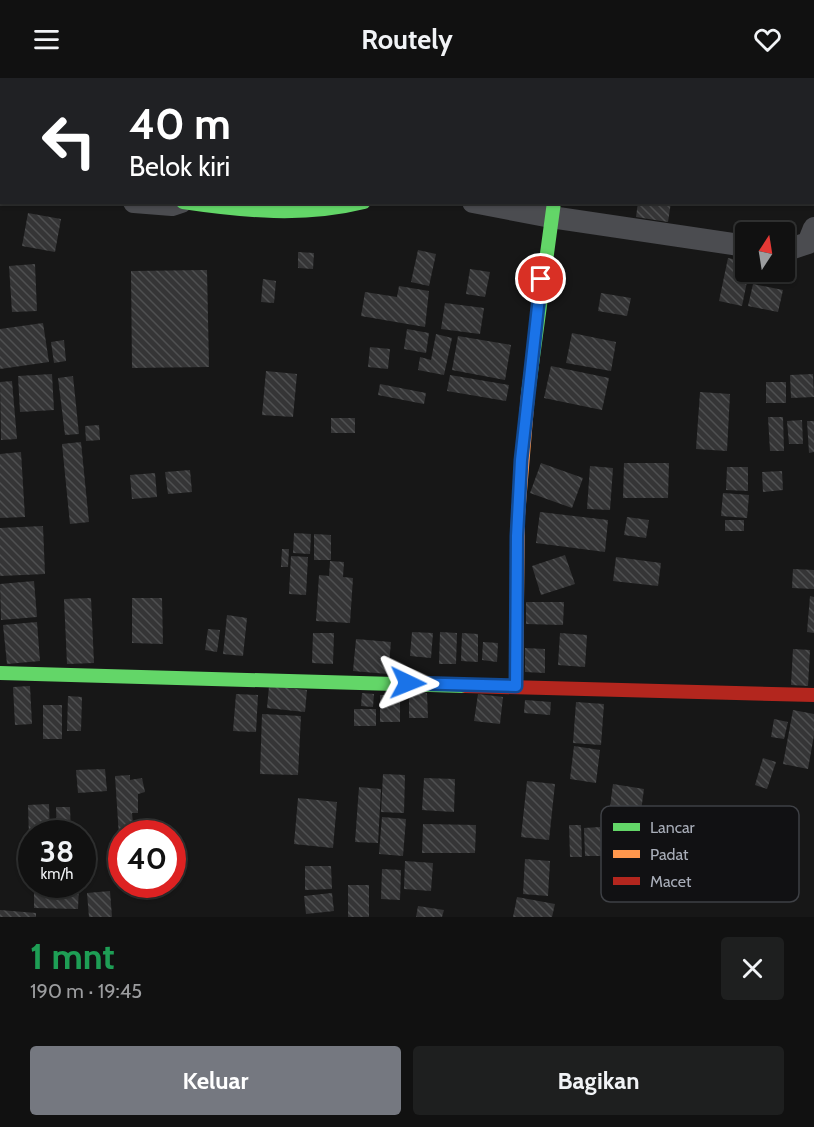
<!DOCTYPE html>
<html lang="id">
<meta charset="utf-8">
<style>
:root{--surface:#111;--page:#1e1f1f;--text:#f1f3f6;--muted:#9c9d9f;--line:#303131;--accent:#757880}
body{margin:0;font-family:Cabin,sans-serif;background:var(--page);color:var(--text);height:100vh;display:flex;flex-direction:column;font-size:22px;white-space:nowrap}
*{box-sizing:border-box;margin:0}
p{font-size:20px;color:var(--muted)}
.icon{flex:none;width:33px;height:33px;fill:none;stroke:currentColor;stroke-width:2;stroke-linecap:round;stroke-linejoin:round}
.map{position:relative;height:839px;overflow:hidden}
.sheet{display:flex;flex-direction:column;background:var(--surface);flex:1}
.sheet>*{flex:none}
.top-card{position:absolute;left:0px;top:0px;width:814px;height:126px;box-shadow:0 2px 4px #0004,0 0 0 2px var(--line);background:#202124;color:#fff;overflow:hidden}
.needle{width:39px;rotate:12deg}
.fabs{position:absolute;left:735px;top:144px;display:grid;gap:12px}
.fabs a{display:grid;place-items:center;width:60px;height:60px;border-radius:6px;background:var(--surface);box-shadow:0 2px 4px #0004,0 0 0 2px var(--line);font-size:30px}
.speed{position:absolute;left:18px;top:742px;display:flex;gap:12px;font-size:30px;font-weight:700;text-align:center}
.speed>*{display:grid;place-content:center;width:78px;height:78px;border-radius:50%;background:var(--surface);box-shadow:0 2px 4px #0004,0 0 0 2px var(--line);line-height:1}
.speed small{font-size:15px;font-weight:400}
.speed .limit{border:9px solid #d22;background:#fff;color:#111}
.pin{position:absolute;display:grid;place-items:center;width:51px;height:51px;color:#fff;margin:-26px;border:3px solid #fff;border-radius:50%;box-shadow:0 2px 6px #0007}
.me{position:absolute;width:66px;margin:-33px;rotate:92deg;stroke-linejoin:round;filter:drop-shadow(0 0 4px #0008)}
.turn{display:flex;align-items:center;gap:21px;height:126px;padding:0 30px;font-size:27px}
.turn .icon{width:78px;height:78px;stroke-width:2.5}
.turn b{display:block;font-size:42px;line-height:51px}
.round{display:grid;place-items:center;flex:none;width:63px;height:63px;border-radius:6px;background:var(--page)}
.overview{display:flex;align-items:center;justify-content:space-between;height:102px;padding:0 30px}
h1{font-size:36px;font-weight:700;line-height:45px;color:#1e9e55}
.action{display:flex;gap:12px;margin-top:auto;padding:12px 30px}
.action a{flex:1;height:69px;border-radius:6px;background:var(--accent);color:#fff;font-size:24px;font-weight:700;line-height:69px;text-align:center}
.action a+a{background:var(--page);color:var(--text)}
header{display:flex;justify-content:space-between;align-items:center;height:78px;padding:0 30px;background:var(--surface);font-size:27px;font-weight:700}
.map>svg:first-child{display:block}
.building{fill:url(#building-back-hatch)}
.lines{fill:none;stroke-linecap:round;stroke-linejoin:round}
.street{stroke:#4b4c50;stroke-width:22}
.fast{stroke:#63d668;stroke-width:14}
.slow{stroke:#ff974d;stroke-width:14}
.jam{stroke:#b3261e;stroke-width:14}
.route-casing{stroke:#114b97;stroke-width:15}
.route{stroke:#1a73e8;stroke-width:10}
.key{fill:#111113;stroke:#3e4045;stroke-width:1.5}
.key-label{font-size:16px;fill:#a8adb8}
</style>
<header><svg class="icon" aria-label="menu" viewBox="0 0 24 24"><path d="M4 6h16M4 12h16M4 18h16"/></svg>Routely<svg class="icon" aria-label="heart" viewBox="0 0 24 24"><path d="M12 20l-8-8c-3-5 5-10 8-4 3-6 11-1 8 4z"/></svg></header>
<div class="map">
<svg width="814" height="839" viewBox="0 0 814 839">
<defs>
<pattern id="building-back-hatch" width="6" height="6" patternUnits="userSpaceOnUse" patternTransform="scale(1.5)"><rect width="6" height="6" fill="#353536"/><path d="M-1 5l2 2M0 0l6 6M5-1l2 2" fill="none" stroke="#4f5051"/></pattern>
</defs>
<rect width="100%" height="100%" fill="#171717"/>
<!-- building -->
<path class="building" d="M638 124H671L668 144 636 139Z
M28 135 61 141 55 174 22 168Z
M418 172 436 176 429 208 411 204Z
M298 174 314 175 313 191 298 190Z
M728 180 746 184V194H749L742 228 719 223Z
M35 186 37 233 12 234 9 188Z
M470 191 490 194 485 219 466 216Z
M207 192 209 289 132 290 131 193Z
M263 201 276 203 274 225 261 224Z
M753 206 783 212 778 234 748 228Z
M399 208 429 213 425 249 361 238 365 214 397 219Z
M601 215 631 220 627 238 598 233Z
M445 225 484 230 480 256 441 251Z
M43 245 49 284 0 291V251Z
M407 251 429 255 426 275 404 271Z
M572 255 616 264 611 293 566 285Z
M436 256 452 260 444 297 418 292 420 279 431 282Z
M458 258 511 267 505 302 452 292Z
M64 262 66 283 54 285 51 264Z
M370 269 390 271 388 291 368 289Z
M551 288 609 300 602 332 544 320Z
M266 293 297 296 293 339 262 337Z
M52 296 54 332 20 334 18 298Z
M813 296 814 319 791 320 790 297Z
M450 297 509 307 506 323 447 313Z
M73 298 79 356 65 357 58 300Z
M12 303 17 361 1 362 0 304Z
M766 304H786V325H766Z
M380 306 426 315 424 326 378 317Z
M700 314 730 316 727 373 696 371Z
M768 339H783L784 373H770Z
M331 340H355V355H331Z
M802 342 803 366H789L787 343Z
M807 343H814V374L809 375Z
M99 347 100 362 86 363 85 348Z
M81 364 89 444 70 446 62 366Z
M21 374 25 439 0 440V376Z
M541 385 583 400 572 430 530 415Z
M624 385H669L668 420H623Z
M590 388 613 390 610 432 587 431Z
M727 389H748V413L726 412Z
M190 392 192 414 168 416 165 394Z
M782 393 783 412 763 414 762 394Z
M155 395 157 419 132 421 130 397Z
M723 415 749 417 747 440 721 438Z
M540 434 608 442 605 474 536 465Z
M627 439 649 442 646 460 624 457Z
M725 442H744V453H725Z
M43 448 45 496 0 498V450Z
M294 455 311 456 310 476 293 475Z
M314 456 331 457V482H314Z
M282 471H289L288 489H281Z
M565 477 575 506 541 517 532 488Z
M291 478 308 479 306 517 289 516Z
M616 479 661 485 658 508 613 503Z
M330 483 344 484 343 499 353 500 350 545 316 543 319 497 329 498Z
M793 491 814 492V511L792 510Z
M34 503 37 539 1 542 0 506Z
M810 518 814 519V555L807 554Z
M91 520 94 585 67 586 64 521Z
M132 520H162L163 566 132 565Z
M526 524H564L563 547 526 546Z
M227 537 247 540 243 578 223 576Z
M37 544 40 583 7 586 3 547Z
M208 551 220 552 217 574 205 572Z
M412 554 433 555 431 580 410 578Z
M440 554 457 555 456 586H439Z
M313 555H334L333 586 312 585Z
M462 555 478 556V584L461 583Z
M560 555 587 557 585 589 558 587Z
M356 561 391 564 388 596 353 593Z
M483 564 498 565 497 584 482 582Z
M525 570 545 571V595L525 594Z
M793 571 810 572 808 608 791 607Z
M30 608 32 646 15 647 13 609Z
M269 608 307 612 305 634 267 630Z
M362 615 374 616 373 629 361 628Z
M427 615 428 640H409V616Z
M236 616 258 617 256 654 233 653Z
M478 616 503 619 500 646 474 643Z
M380 617H400V644H380Z
M68 618 82 619 81 653H67Z
M525 622 551 624 550 637 524 635Z
M576 624 604 626 601 667 573 665Z
M43 627H62V661H43Z
M354 631H376V648H354Z
M793 632 814 636V657L808 691 783 686Z
M262 636 301 638 298 697 260 696Z
M774 641 788 644 784 661 771 659Z
M574 668 600 672 596 705 570 701Z
M763 680 776 684 767 711 755 707Z
M105 691 107 713 78 715 76 692Z
M383 696 405 697 404 735 381 734Z
M130 697V702L142 700 145 714 138 716V735H132L134 756 119 758 115 698Z
M424 700 455 701 454 734 422 732Z
M527 703 555 706 549 762 521 759Z
M613 706 644 711 641 733 610 729Z
M359 709 381 711 378 765 355 764Z
M298 720 337 724 333 770 294 766Z
M49 726 50 756H32L29 759 28 727Z
M56 729H70L71 756H57Z
M382 739 406 741 403 778 379 776Z
M423 746 476 747 475 775H422Z
M569 747H581L582 779H570Z
M600 749 601 778H585L584 750Z
M525 781 550 783 548 818 523 816Z
M405 783 433 785 431 813 404 811Z
M305 788H331L332 811 305 812Z
M382 791 401 792 400 822 381 821Z
M34 807H79L78 831 34 830Z
M348 807H369V839H348Z
M110 813 112 839H89L87 815Z
M332 815 334 833 306 836 304 818Z
M517 819 555 826 552 839H513Z
M418 828 444 832 442 839H416Z
M0 832 36 835V839H0Z"/>
<g class="lines">
<!-- street -->
<path class="street" d="M182 0V2
M573 2 574 0
M0 102H2
M134 124 172 127 181 124
M473 124 551 139 746 168
M784 173 808 165 814 150"/>
<!-- fast -->
<path class="fast" d="M183 124C244 133 304 139 364 124
M528 316 554 124
M0 595 465 608"/>
<!-- slow -->
<path class="slow" d="M516 608 518 438 528 316"/>
<!-- jam -->
<path class="jam" d="M465 608 814 617"/>
</g>
<g class="lines">
<!-- route casing -->
<g class="route-casing">
<path id="route" d="M408 605 516 608 517 458 521 382 541 201"/>
</g>
<!-- route -->
<use href="#route" class="route"/>
</g>
<!-- legend -->
<rect x="601" y="728" width="198" height="96" rx="9" class="key"/>
<rect x="613" y="745" width="27" height="8" fill="#63d668"/>
<rect x="613" y="772" width="27" height="8" fill="#ff974d"/>
<rect x="613" y="799" width="27" height="8" fill="#b3261e"/>
<g class="key-label">
<text x="650" y="755">Lancar</text>
<text x="650" y="782">Padat</text>
<text x="650" y="809">Macet</text>
</g>
</svg>
<div class="fabs">
<a><svg class="needle" viewBox="-14 -14 28 28"><path d="M0-13l5 13h-10z" fill="#e53935"/><path d="M0 13l5-13h-10z" fill="#9c9d9f"/></svg></a>
</div>
<div class="speed"><div>38<small>km/h</small></div><div class="limit">40</div></div>
<div class="pin" style="left:541px;top:201px;background:#d93025"><svg class="icon" aria-label="arrive" viewBox="0 0 24 24"><path d="M6 21V4h12l-3 4 3 4H6"/></svg></div>
<svg class="me" style="left:408px;top:605px" viewBox="-20 -20 40 40"><path d="M0-17L14 15 0 8-14 15z" fill="#1a73e8" stroke="#fff" stroke-width="4"/></svg>
<div class="top-card">
<div class="turn"><svg class="icon" aria-label="left" viewBox="0 0 24 24"><path d="M17 20v-9H6M10 6l-5 5 5 5"/></svg><div><b>40 m</b>Belok kiri</div></div>
</div>
</div>
<section class="sheet">
<div class="overview"><div><h1>1 mnt</h1><p>190 m · 19:45</p></div><a class="round"><svg class="icon" aria-label="close" viewBox="0 0 24 24"><path d="M6 6l12 12M18 6L6 18"/></svg></a></div>
<div class="action"><a>Keluar</a><a>Bagikan</a></div>
</section>
